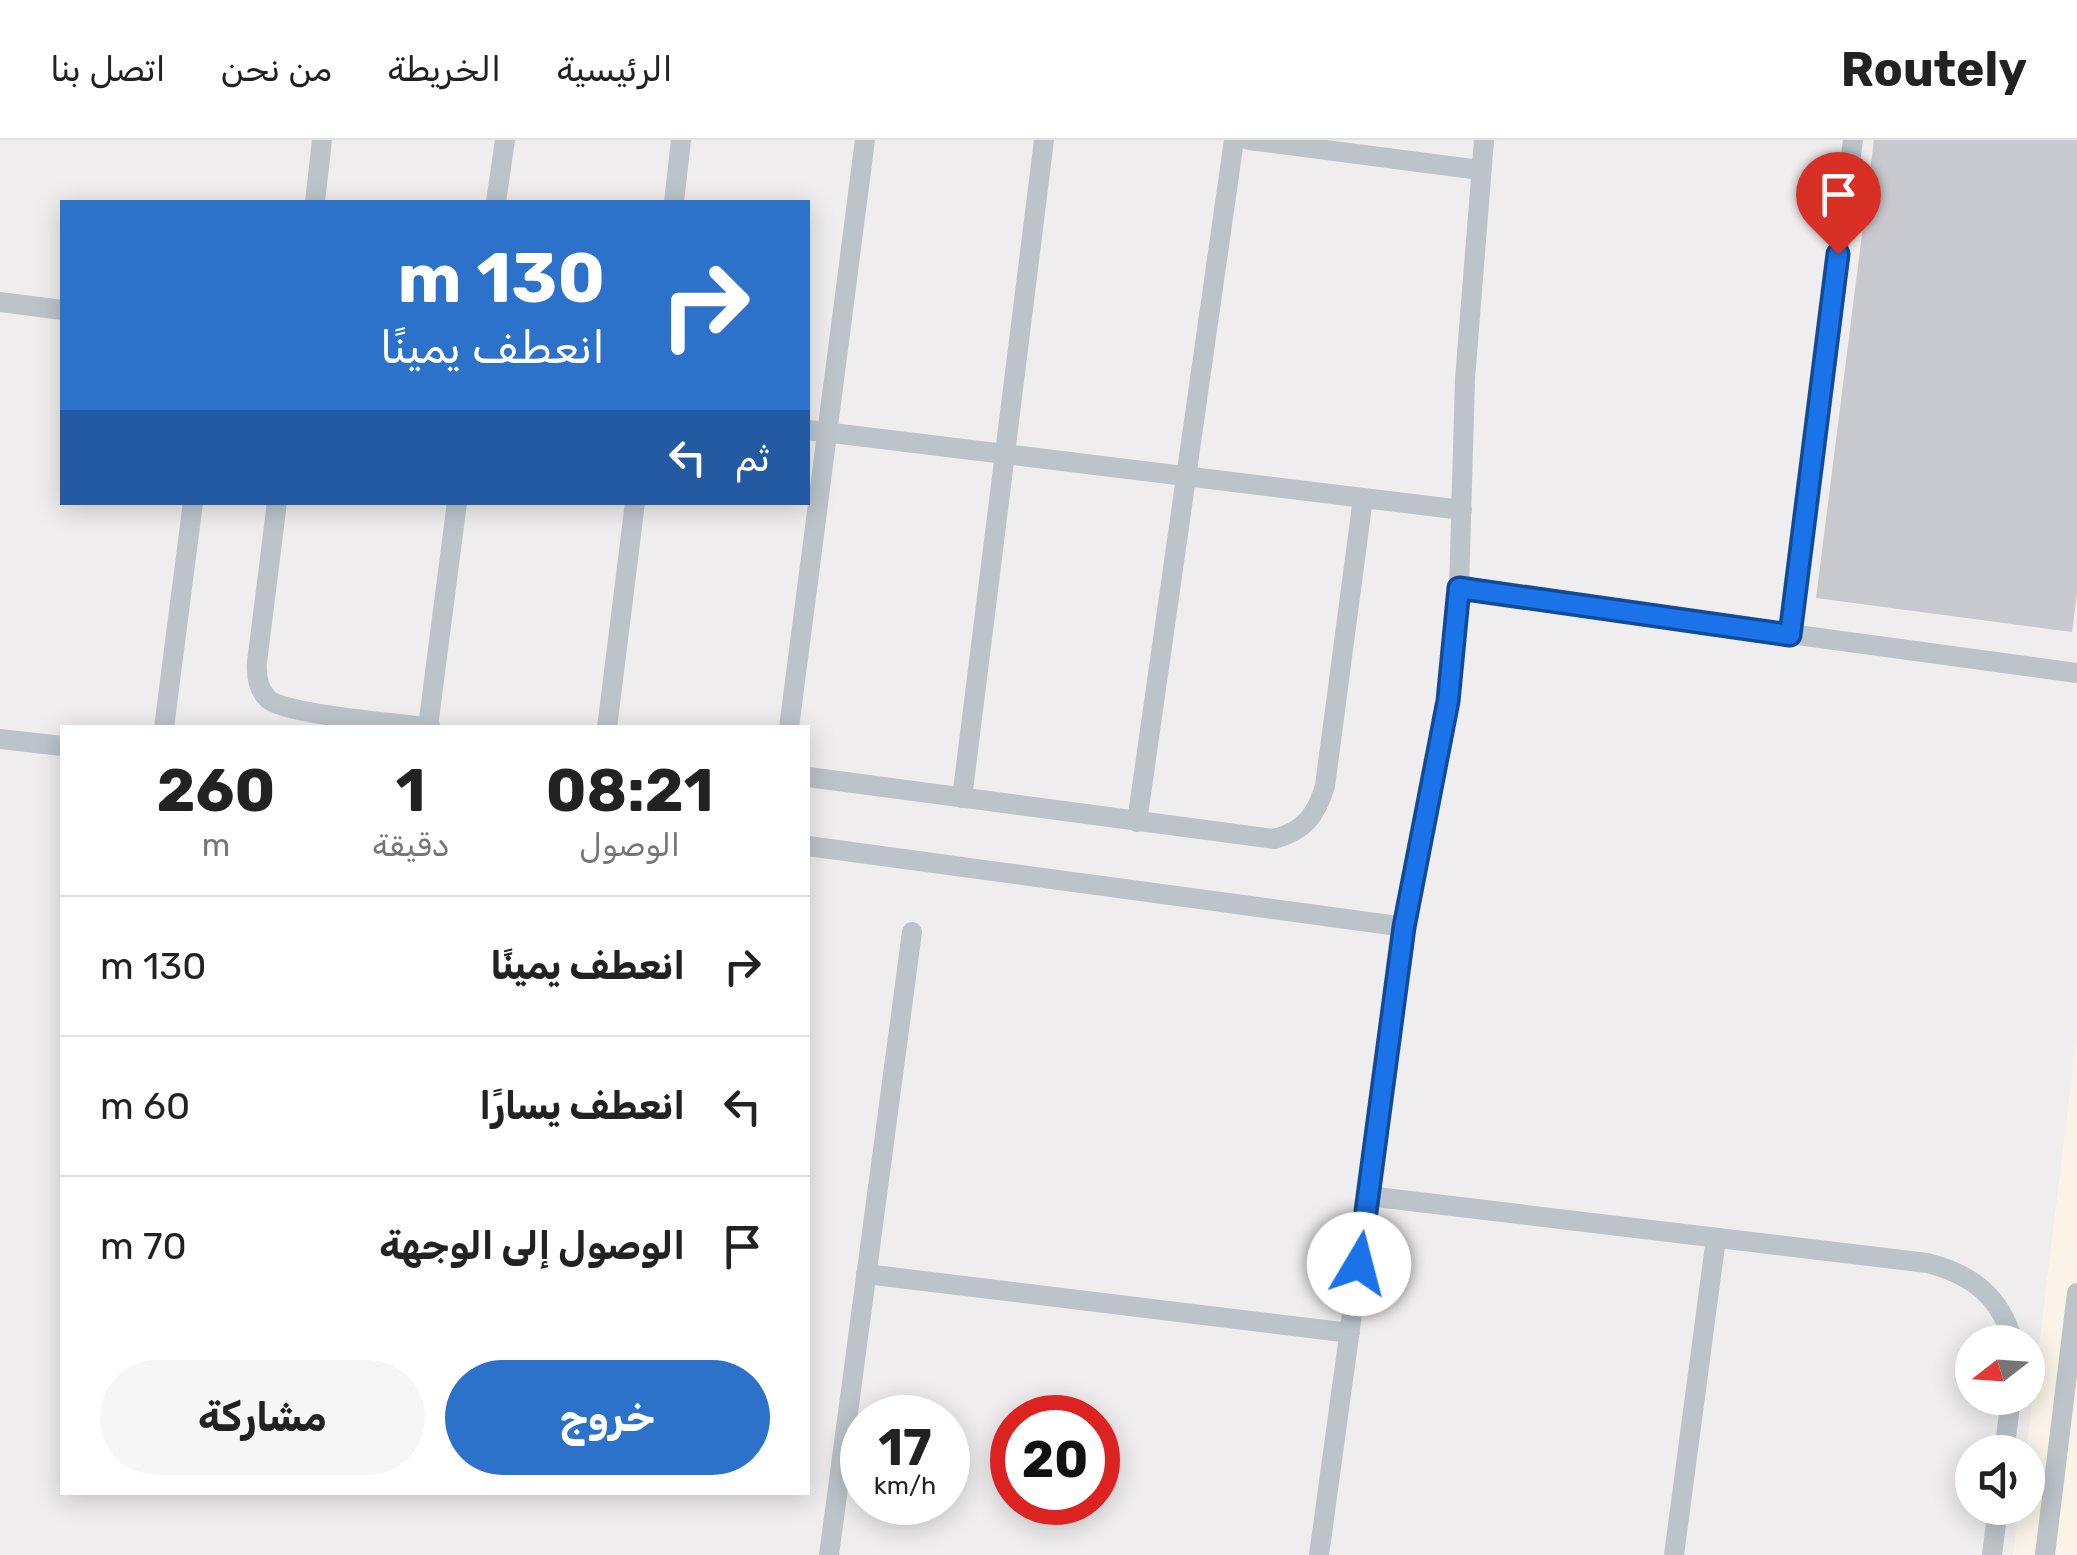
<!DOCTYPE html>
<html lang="ar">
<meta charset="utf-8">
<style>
:root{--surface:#fff;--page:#f6f6f6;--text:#222;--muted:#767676;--line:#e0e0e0;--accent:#2c71ca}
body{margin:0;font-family:Rubik,Cairo,sans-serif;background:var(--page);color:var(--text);direction:rtl;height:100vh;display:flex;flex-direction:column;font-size:38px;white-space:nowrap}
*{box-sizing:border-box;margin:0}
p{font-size:32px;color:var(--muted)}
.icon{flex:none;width:55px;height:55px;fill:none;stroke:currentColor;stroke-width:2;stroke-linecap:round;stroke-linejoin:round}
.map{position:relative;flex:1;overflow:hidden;direction:ltr}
.drawer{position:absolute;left:60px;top:585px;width:750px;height:770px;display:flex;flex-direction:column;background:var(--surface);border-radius:0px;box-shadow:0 5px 25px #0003;direction:rtl}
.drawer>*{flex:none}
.banner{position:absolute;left:60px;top:60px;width:750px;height:305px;border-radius:0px;box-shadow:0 5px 25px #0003;direction:rtl;background:#2c71ca;color:#fff;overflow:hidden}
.needle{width:65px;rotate:253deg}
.controls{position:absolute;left:1955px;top:1185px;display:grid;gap:20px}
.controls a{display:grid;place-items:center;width:90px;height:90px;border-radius:50%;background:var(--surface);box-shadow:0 5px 25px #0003;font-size:50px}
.speed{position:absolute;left:840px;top:1255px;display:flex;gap:20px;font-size:50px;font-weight:700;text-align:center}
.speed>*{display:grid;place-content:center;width:130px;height:130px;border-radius:50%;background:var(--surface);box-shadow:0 5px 25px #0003;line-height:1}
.speed small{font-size:25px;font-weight:400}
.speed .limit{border:15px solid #d22;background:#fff;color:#111}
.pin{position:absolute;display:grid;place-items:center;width:85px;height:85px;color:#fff;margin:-102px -42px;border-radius:50% 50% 50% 0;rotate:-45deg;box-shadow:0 0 10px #0007}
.pin .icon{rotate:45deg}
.me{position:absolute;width:110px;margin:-55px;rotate:8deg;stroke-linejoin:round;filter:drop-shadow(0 0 8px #0008)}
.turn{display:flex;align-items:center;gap:35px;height:210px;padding:0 40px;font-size:45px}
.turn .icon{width:130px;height:130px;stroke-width:2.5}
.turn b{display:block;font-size:70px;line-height:85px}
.then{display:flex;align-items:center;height:95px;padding:0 40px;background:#0003;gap:20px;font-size:38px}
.eta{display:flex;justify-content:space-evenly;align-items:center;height:170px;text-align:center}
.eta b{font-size:60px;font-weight:700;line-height:70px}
.action{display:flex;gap:20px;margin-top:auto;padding:20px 40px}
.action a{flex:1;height:115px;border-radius:60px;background:var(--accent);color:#fff;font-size:40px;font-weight:700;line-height:115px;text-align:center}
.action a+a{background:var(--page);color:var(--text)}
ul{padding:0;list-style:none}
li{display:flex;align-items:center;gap:30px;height:140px;padding:0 40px;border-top:2px solid var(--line)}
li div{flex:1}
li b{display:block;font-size:38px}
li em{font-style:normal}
header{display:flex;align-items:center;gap:60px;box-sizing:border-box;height:140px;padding:0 50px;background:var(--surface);border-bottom:2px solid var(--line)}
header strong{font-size:48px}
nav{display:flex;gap:55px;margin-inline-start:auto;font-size:35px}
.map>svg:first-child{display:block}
.commercial{fill:#f9f4e7}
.building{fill:#c7c9cf}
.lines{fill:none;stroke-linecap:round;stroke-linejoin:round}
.lane{stroke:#bcc4ca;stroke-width:20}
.route-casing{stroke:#114b97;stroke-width:25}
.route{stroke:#1a73e8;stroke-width:18}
</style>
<header>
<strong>Routely</strong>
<nav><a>الرئيسية</a><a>الخريطة</a><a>من نحن</a><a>اتصل بنا</a></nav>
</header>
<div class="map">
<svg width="2077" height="1415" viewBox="0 0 2077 1415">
<rect width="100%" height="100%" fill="#efeded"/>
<!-- commercial -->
<path class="commercial" d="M2077 894V1415H2013L2019 1368H2028L2026 1312Z"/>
<!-- building -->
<path class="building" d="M1874 0H2077V453L2072 492 1816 458Z"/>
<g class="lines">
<!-- lane -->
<path class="lane" d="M1249 0 1480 30
M315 62 322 0
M496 62 505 0
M674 62 681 0
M0 162 62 170
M808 290 1462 370
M277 362 257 522C256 536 258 549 268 559 286 575 401 583 431 588
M1459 449 2077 533
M1789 495 1853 0
M428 587 457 362
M164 588 193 362
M607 588 635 362
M789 588 865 0
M0 599 62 606
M808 637 1274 699C1304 691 1316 676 1325 646L1363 358
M962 658 1044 0
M1137 682 1234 0
M808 706 1405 787
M1368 1056 1927 1123C1972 1134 2001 1157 2013 1202
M866 1134 1350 1193
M2004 1312 2011 1258
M829 1415 912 792
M1319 1415 1405 787 1448 561 1459 449 1465 239 1484 0
M1674 1415 1716 1098
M1992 1415 1998 1368
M2045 1415 2077 1153"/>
</g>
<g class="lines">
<!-- route casing -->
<g class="route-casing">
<path id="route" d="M1359 1124 1404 787 1448 561 1459 448 1790 495 1838 114"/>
</g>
<!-- route -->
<use href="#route" class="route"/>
</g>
</svg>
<div class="controls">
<a><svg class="needle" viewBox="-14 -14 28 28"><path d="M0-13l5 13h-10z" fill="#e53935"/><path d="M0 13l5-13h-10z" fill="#767676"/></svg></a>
<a><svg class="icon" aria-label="sound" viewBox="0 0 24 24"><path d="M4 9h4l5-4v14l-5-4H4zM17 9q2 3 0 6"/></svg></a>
</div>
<div class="speed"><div>17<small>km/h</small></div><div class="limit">20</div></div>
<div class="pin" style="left:1838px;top:114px;background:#d93025"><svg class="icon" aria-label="arrive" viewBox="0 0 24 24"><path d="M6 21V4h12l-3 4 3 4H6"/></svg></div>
<svg class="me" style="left:1359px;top:1124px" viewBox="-20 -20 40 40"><circle r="19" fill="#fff"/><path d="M0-13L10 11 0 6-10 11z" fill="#1a73e8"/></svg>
<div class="banner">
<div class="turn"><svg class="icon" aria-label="right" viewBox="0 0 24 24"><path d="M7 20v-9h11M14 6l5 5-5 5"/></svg><div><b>130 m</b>انعطف يمينًا</div></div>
<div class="then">ثم<svg class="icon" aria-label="left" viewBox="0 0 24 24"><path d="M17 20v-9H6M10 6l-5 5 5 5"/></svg></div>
</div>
<section class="drawer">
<div class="eta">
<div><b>08:21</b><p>الوصول</p></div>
<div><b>1</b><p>دقيقة</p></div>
<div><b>260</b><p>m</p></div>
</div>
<ul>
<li><svg class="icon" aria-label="right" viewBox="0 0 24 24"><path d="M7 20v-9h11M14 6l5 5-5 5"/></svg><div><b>انعطف يمينًا</b></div><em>130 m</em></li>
<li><svg class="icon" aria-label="left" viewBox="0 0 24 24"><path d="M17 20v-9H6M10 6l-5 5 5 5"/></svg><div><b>انعطف يسارًا</b></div><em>60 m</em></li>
<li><svg class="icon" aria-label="arrive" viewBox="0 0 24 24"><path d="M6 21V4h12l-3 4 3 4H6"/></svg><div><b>الوصول إلى الوجهة</b></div><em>70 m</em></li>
</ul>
<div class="action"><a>خروج</a><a>مشاركة</a></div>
</section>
</div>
